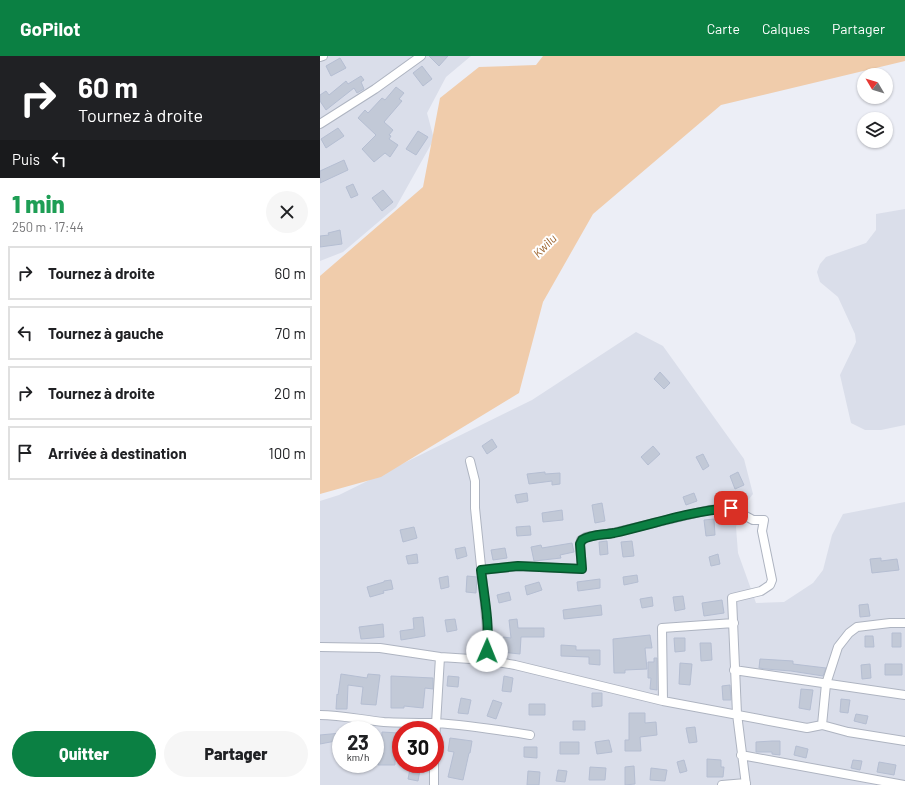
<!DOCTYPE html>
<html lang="fr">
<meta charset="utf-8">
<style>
:root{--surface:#fff;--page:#f6f6f6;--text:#202124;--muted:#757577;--line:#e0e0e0;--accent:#0b8043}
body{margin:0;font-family:Barlow,sans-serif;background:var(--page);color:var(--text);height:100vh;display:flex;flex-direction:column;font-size:15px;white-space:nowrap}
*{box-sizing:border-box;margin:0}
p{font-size:13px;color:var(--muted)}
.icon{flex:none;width:22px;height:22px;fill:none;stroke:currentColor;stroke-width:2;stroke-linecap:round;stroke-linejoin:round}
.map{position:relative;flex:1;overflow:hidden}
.sheet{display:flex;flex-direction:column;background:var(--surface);width:320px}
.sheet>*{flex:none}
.hud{background:#202124;color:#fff;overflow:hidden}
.needle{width:26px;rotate:308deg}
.controls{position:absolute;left:537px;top:12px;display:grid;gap:8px}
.controls a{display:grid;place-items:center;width:36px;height:36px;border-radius:50%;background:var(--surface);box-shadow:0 1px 3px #0004;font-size:20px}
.speed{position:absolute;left:12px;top:665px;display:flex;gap:8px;font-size:20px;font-weight:700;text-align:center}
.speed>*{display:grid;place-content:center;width:52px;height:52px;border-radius:50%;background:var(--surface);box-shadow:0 1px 3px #0004;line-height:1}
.speed small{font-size:10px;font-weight:400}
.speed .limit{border:6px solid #d22;background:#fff;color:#111}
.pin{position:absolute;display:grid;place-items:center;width:34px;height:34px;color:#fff;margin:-17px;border-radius:8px;box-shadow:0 2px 6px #0006}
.me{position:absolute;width:44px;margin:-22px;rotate:1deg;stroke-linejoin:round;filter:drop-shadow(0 0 3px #0008)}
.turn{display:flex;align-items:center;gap:14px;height:84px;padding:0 12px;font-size:18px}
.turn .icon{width:52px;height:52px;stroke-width:2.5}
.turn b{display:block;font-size:28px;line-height:34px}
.then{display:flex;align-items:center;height:38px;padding:0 12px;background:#0003;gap:8px;font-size:15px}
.round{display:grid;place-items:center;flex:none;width:42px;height:42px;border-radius:21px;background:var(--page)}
.headline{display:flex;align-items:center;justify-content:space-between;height:68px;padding:0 12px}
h1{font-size:24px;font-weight:800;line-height:30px;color:#1e9e55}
.button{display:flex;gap:8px;margin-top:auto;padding:8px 12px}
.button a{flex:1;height:46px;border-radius:24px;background:var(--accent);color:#fff;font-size:16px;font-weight:800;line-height:46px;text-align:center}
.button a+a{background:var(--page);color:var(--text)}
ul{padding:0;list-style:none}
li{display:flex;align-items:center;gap:12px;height:54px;margin:0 8px 6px;padding:0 4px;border:2px solid var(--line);border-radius:0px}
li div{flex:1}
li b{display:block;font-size:15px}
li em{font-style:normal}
header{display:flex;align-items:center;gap:24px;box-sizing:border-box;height:56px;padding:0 20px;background:var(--accent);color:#fff}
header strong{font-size:19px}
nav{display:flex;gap:22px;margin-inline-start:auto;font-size:14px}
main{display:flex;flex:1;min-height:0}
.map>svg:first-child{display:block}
.residential{fill:#dadeea;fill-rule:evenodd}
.water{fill:#f0ccab}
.building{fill:#c2c9d7;stroke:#b5bed2}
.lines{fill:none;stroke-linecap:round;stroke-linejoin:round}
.minor-casing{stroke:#aeb4c1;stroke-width:10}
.minor{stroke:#fff;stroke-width:8}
.route-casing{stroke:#07532c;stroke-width:10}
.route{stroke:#0b8043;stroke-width:7}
.labels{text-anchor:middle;stroke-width:4;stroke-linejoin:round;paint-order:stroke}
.water-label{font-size:12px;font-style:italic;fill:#9d642e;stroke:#fff}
</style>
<header>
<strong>GoPilot</strong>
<nav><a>Carte</a><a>Calques</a><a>Partager</a></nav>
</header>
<main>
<section class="sheet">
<div class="hud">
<div class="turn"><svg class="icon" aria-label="right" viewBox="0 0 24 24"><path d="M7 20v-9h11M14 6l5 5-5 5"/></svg><div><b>60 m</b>Tournez à droite</div></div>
<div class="then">Puis<svg class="icon" aria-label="left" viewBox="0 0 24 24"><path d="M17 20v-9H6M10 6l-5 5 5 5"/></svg></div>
</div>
<div class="headline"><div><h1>1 min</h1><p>250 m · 17:44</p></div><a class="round"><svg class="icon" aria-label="close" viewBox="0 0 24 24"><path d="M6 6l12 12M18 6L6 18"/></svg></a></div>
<ul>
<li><svg class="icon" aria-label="right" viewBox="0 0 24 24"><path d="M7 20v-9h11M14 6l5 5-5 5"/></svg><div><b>Tournez à droite</b></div><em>60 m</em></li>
<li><svg class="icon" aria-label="left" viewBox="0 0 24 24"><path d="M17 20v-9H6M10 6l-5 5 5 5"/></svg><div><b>Tournez à gauche</b></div><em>70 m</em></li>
<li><svg class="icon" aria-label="right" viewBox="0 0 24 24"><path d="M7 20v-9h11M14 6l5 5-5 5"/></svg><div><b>Tournez à droite</b></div><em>20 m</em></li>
<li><svg class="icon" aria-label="arrive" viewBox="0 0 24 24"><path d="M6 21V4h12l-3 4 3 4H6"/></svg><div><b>Arrivée à destination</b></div><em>100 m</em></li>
</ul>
<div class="button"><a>Quitter</a><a>Partager</a></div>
</section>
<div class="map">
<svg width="585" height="729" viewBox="0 0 585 729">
<rect width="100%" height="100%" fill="#eceef6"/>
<!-- residential -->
<path class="residential" d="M0 0H151L126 21 107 57 114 83 76 151 23 196 0 205Z
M585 153V369L561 374H545L531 367 520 319 536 286 535 278 518 241 500 226 497 216 500 208 506 201 546 187 556 174V158Z
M316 276 343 290 424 403 433 438 422 452 416 471 418 497 436 547 464 546 493 527 503 514 512 479 523 458 585 446V729H0V445L19 439 212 344ZM21 674H55V708H21ZM81 674H115V708H81Z"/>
<!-- water -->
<path class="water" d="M223 0H585V5L401 49 273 158 223 246 199 337 61 421 0 438V220L103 131 120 42 159 11 216 9Z"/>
<!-- building -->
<path class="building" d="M109 0H128L119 10Z
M20 2 26 12 11 20 6 10Z
M102 10 112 23 103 30 93 17Z
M41 20 44 24 41 26 44 33 37 37 34 32 6 54 0 45V39L6 35 9 39 26 25 28 28Z
M76 31 84 37 79 43 82 45 64 66 73 74 69 79 71 80 69 83 78 89 70 101 65 97 54 106 42 93 56 79 38 62 45 54 48 57 62 42 65 44Z
M18 72 24 80 6 92 1 83Z
M98 75 108 81 96 99 86 93Z
M24 104 28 114 0 127V115Z
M33 128 38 139 31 142 26 131Z
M63 134 73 146 62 155 52 142Z
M20 174 22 188 0 191V180L9 179 8 177Z
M340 316 350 327 344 333 334 323Z
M172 383 177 391 167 398 162 390Z
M333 390 340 398 328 409 321 401Z
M383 398 389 410 383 414 376 401Z
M225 416V418L240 417V428L232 429V425L209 428 207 418Z
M418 416 424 429 415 433 410 420Z
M207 437 208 445 197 447 195 439Z
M374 437 377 445 366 449 363 441Z
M282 447 285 465 275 467 272 449Z
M242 454 243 464 223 466 222 457Z
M394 463 395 479 386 480 384 464Z
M210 470 211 479 197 480 196 471Z
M94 471 97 482 83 486 80 474Z
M287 485 288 498 280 499 279 486Z
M312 485 314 500 303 501 301 486Z
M252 487 254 496 240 499 241 502 214 505 211 491 221 489 222 492Z
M145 491 147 500 137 503 135 493Z
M185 492 187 502 173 504 171 494Z
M97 498 98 507 88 508 86 500Z
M398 498 400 508 391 510 389 501Z
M561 502V505L577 503 579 514 552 517 550 503Z
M317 519 318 526 304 529 303 521Z
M128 520 129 531 121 533 119 522Z
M147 520 157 521 156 537 146 536Z
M280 523V532L258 535 257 526Z
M71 524 73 533 63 535 64 537 50 541 47 531 64 526V525Z
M219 526 222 534 207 539 205 530Z
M189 536 191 544 179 547 177 539Z
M363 540 365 553 355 555 353 541Z
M332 541 333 550 322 552 320 543Z
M402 544 404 557 384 560 382 547Z
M548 548 550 560 540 561 539 549Z
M281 549 282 559 244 563 243 554Z
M103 561 105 580 81 584 80 575 94 573 93 562Z
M135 563 137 574 127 576 125 564Z
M197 563 198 572H224V581H201L200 598 181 596 183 581 191 582 189 564Z
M63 568 64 581 41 583 39 571Z
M572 577H581V591H572Z
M330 579 332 592H325L327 613 305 614V617H294L293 583Z
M545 580H553L554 591H545Z
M354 582H365V595L355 596Z
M380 587H391L392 604 381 605Z
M241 589 256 590V594H280V609L269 608V601L241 600Z
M334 602H337V634L330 633 331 622H328V606H334Z
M440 603 473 605V608L506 612 503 620 471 615 446 613 439 612Z
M360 607 372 608 370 629 359 628Z
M550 608 551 622 542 623 541 609Z
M565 608H582V619H565Z
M21 618 47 622 48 618 60 619 56 649 41 648 43 631 28 629 27 653H16L17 638 18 639Z
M71 620 113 622V633L105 632 103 652 84 650V652H71Z
M128 620 139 621 138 631 127 630Z
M184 620 193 622 191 636 182 635Z
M410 629 411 644H403L402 630Z
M481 633 493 634 490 654 479 652Z
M272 637H282V650L272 651Z
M141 642 151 644 148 658 138 657Z
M521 643 530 644 528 657 520 656Z
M173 644 182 647 176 663 167 660Z
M209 648H225V659H209Z
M309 657H325V667L336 666 337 679 320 681 321 695H305V684H309Z
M536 658 548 660 546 668 534 665Z
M253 665H265V674H253Z
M375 671 377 686 369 687 366 672Z
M62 676 79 677 78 688H75V709H58V699H61Z
M21 677V684L0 688V679Z
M130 682 152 685 150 697H149L143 724 128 721 134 696 128 695Z
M289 684 292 696 277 698 275 686Z
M452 685H460V699L452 698V696H436V686Z
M240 686H259V698H240Z
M476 690 488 693 486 702 474 699Z
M204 691H217V702L204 701Z
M387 703 401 704V711H404L403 721H387Z
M364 704 367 715 360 717 357 706Z
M533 704 542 705 540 714 531 712Z
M559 706 576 709 574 719 557 716Z
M91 708H101L98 725 88 723Z
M314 710 315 728 305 729V711Z
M270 711 286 712 285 724H269Z
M331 712 347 714 345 725 330 724Z
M238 714 247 715 245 726 236 725Z
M208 715 220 716 219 729H207Z"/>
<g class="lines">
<!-- minor casing -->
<g class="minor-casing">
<path id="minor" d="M0 1 3 0
M0 68 55 33 101 0
M150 405 155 425V452L165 549 168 586 166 604
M161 514 198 510 262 513 260 488 261 484 266 481 292 477 389 454 411 452 433 464H444L442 475 452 524 450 529 441 535 412 542 417 658 426 729
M0 591 60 592 120 601 166 604 195 609 343 645 487 672 502 669 528 676 585 685
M414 614 585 639
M343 645 342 572 414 567
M0 659C22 659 42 664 64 666 81 667 99 667 116 667 148 669 179 674 210 679
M502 669 506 628 518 591 529 577 537 571 570 567H585
M115 685 120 601
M421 699 584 729
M114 708V729
M402 729 426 727"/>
</g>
<!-- minor -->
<use href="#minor" class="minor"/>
</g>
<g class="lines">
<!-- route casing -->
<g class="route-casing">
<path id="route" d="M167 595C170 568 164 540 161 514L198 510 262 513 260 488 262 484C271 478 284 479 294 477 333 468 371 455 411 452"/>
</g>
<!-- route -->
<use href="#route" class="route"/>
</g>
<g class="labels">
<!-- water labels -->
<g class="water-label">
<text transform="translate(225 190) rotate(-45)" y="4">Kwilu</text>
</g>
</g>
</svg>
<div class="controls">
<a><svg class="needle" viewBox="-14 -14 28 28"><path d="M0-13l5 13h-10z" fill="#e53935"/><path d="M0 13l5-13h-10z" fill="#757577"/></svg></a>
<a><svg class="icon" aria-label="layers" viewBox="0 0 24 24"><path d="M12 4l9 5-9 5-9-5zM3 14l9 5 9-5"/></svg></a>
</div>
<div class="speed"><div>23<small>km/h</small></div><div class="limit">30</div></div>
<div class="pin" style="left:411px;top:452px;background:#d93025"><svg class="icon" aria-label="arrive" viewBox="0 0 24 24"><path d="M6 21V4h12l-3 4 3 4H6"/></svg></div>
<svg class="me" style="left:167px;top:595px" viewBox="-20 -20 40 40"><circle r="19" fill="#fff"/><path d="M0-13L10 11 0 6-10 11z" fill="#0b8043"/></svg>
</div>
</main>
